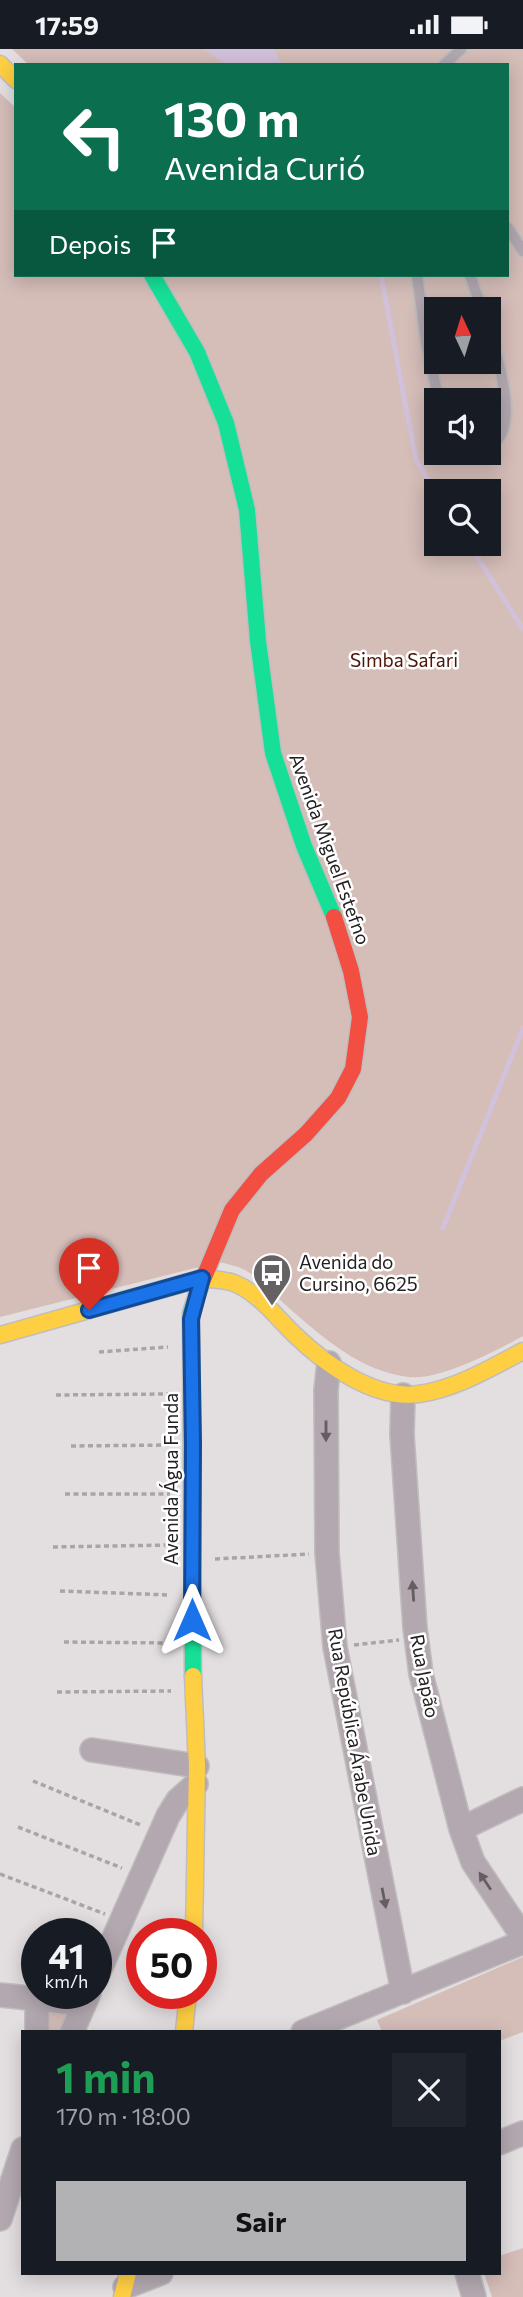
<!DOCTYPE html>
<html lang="pt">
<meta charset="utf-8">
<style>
:root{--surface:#171b24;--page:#20242c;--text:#f1f3f6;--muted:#9ea1a6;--accent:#b2b2b4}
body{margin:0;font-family:Commissioner,sans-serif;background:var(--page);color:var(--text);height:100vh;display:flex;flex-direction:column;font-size:26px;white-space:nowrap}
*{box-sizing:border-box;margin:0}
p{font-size:23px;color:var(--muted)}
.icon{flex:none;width:38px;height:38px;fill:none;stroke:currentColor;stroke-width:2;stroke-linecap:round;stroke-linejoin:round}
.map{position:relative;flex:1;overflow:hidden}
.side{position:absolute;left:21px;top:1981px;width:480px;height:245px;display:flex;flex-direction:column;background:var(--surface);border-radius:0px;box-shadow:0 4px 18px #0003}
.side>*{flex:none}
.hud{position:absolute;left:14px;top:14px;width:495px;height:214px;border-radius:0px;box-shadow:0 4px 18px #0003;background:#0b6e4f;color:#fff;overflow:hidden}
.needle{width:46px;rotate:356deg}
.buttons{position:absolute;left:424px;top:248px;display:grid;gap:14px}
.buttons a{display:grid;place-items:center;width:77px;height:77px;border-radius:0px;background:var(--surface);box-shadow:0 4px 18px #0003;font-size:35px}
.speed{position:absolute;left:21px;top:1869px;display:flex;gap:14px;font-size:35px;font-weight:700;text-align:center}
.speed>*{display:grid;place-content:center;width:91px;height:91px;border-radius:50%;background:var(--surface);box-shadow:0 4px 18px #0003;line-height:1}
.speed small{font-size:18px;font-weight:400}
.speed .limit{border:10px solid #d22;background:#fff;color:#111}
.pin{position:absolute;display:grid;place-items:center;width:60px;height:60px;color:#fff;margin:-72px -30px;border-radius:50% 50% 50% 0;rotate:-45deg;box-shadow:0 0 7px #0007}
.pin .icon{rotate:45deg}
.me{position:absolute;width:77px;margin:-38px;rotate:0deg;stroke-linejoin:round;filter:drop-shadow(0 0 5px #0008)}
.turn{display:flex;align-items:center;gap:24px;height:147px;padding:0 35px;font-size:32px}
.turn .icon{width:91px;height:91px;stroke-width:2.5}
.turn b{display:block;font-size:49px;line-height:60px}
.then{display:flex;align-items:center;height:66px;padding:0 35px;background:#0003;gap:14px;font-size:26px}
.round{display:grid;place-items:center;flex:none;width:74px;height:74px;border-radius:0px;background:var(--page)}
.headline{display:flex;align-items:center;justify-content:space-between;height:119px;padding:0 35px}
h1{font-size:42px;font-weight:700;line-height:52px;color:#1e9e55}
.cta{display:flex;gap:14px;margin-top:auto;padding:14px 35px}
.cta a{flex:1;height:80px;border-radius:0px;background:var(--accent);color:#111;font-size:28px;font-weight:700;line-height:80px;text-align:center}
.status{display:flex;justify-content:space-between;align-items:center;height:49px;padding:0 35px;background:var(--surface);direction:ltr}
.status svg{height:19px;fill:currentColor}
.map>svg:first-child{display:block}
.green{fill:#d5bdb8;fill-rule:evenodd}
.water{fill:#d2c1da}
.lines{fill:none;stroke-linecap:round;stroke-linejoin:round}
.stream{stroke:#d2c1da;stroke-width:5}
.lane-casing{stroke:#c0bdbe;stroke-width:14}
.street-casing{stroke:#c0bdbe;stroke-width:26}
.fast-casing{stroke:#c0bdbe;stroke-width:19}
.slow-casing{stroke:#c0bdbe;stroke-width:19}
.jam-casing{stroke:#c0bdbe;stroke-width:19}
.path{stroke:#aba3a9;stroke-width:3.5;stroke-dasharray:5 3.5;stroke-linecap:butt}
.lane{stroke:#b3a8b0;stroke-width:10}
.street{stroke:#b3a8b0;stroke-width:23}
.fast{stroke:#16e098;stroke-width:16}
.slow{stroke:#ffcf43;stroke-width:16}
.jam{stroke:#f24e42;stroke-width:16}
.oneway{fill:#645d61}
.route-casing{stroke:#114b97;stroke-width:18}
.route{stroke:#1a73e8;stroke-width:12}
.labels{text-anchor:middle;stroke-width:5;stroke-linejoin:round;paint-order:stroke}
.park-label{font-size:19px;fill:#4b1508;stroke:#fff}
.street-label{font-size:19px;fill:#232021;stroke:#fff}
.poi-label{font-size:19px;fill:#232021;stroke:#fff;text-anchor:start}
</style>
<div class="status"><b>17:59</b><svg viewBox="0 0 49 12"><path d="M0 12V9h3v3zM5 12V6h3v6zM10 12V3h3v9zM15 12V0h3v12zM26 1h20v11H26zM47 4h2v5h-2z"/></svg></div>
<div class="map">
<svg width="523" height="2248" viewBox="0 0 523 2248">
<rect width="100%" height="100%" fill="#e3dee0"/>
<!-- green -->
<path class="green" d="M12 0H523V1287C496 1302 439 1332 408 1328 361 1322 323 1289 289 1259 275 1247 261 1230 245 1221 237 1217 227 1215 219 1213L0 1268V44L16 59V226H508V16H29ZM436 261H488V313H436ZM436 352H488V404H436ZM436 443H488V495H436Z
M523 1908V1983L499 1992V1983H382L377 1971Z
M42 1956 75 1961 65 1983H42Z
M523 2199V2248H492L484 2224H499V2207Z"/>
<!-- water -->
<path class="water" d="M203 0H274L282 16H226Z"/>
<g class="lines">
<!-- stream -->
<path class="stream" d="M381 226 416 411 436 443
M469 495 523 580
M443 1179 523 979"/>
<!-- lane casing -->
<g class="lane-casing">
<path id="lane" d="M444 16 461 0
M508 179 523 202
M417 226 426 293 439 352
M470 226 482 261
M488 279C497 305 523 386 488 396"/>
</g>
<!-- street casing -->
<g class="street-casing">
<path id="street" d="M329 1314 326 1341 327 1504 335 1598 403 1943
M403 1346 402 1386 415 1579 421 1625 461 1780 473 1813 523 1888
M92 1701 197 1717
M461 1780 523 1750
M96 1929 168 1767 178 1751 196 1735
M0 1946 84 1955
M37 1983V1949
M72 1983 89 1944
M303 1983 523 1893
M499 2094 523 2084
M0 2170 23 2100
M467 2224 474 2248
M125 2238 161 2224"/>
</g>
<!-- fast casing -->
<g class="fast-casing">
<path id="fast" d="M152 226 197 303 226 374 247 461 258 592 273 704 304 797 334 868
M193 1627 191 1264 197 1245"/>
</g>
<!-- slow casing -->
<g class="slow-casing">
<path id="slow" d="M0 15 16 31
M0 1286 202 1229C212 1231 224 1230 234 1234 259 1244 276 1268 295 1286 325 1315 374 1351 419 1345 455 1340 491 1319 523 1302
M193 1627 197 1717 194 1885
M184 1983 188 1944
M122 2248 128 2224"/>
</g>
<!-- jam casing -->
<g class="jam-casing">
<path id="jam" d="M197 1245 232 1161 261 1125 306 1085 338 1049 353 1020 360 968 351 922 334 868"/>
</g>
<!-- path -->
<path class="path" d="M99 1303 168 1298
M56 1346 168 1345
M71 1397 170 1396
M65 1445H170
M53 1498 169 1496
M215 1510 309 1505
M60 1542 169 1546
M64 1593 168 1594
M354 1596 399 1591
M57 1643 171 1642
M33 1732 143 1777
M18 1778 122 1819
M0 1825 105 1865"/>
<!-- lane -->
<use href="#lane" class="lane"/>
<!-- street -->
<use href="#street" class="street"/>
<!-- fast -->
<use href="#fast" class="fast"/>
<!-- slow -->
<use href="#slow" class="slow"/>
<!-- jam -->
<use href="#jam" class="jam"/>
</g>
<!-- one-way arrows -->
<defs><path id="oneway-solid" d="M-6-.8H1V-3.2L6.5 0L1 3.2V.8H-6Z" transform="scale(1.75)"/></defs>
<g class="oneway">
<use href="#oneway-solid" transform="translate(326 1382) rotate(90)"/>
<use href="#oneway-solid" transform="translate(413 1542) rotate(-94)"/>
<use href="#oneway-solid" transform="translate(485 1832) rotate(-124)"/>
<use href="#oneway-solid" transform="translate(384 1849) rotate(79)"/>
</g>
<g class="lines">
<!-- route casing -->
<g class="route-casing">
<path id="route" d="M89 1261 202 1229 191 1270 193 1395 192 1571"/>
</g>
<!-- route -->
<use href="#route" class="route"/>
</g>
<!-- icons -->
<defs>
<g id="bus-pin" transform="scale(2.0125)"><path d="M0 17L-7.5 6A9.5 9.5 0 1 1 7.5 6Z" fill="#666264" stroke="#fff"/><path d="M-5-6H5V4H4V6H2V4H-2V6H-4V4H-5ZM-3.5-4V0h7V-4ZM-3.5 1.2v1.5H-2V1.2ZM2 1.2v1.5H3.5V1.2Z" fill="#fff"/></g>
</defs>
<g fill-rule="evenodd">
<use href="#bus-pin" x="272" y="1224"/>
</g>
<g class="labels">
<!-- park labels -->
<g class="park-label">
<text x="404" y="618">Simba Safari</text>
</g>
<!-- street labels -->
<g class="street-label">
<text transform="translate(330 800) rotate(70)" y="7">Avenida Miguel Estefno</text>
<text transform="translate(171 1430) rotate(-90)" y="7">Avenida Água Funda</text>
<text transform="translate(425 1627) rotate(79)" y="7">Rua Japão</text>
<text transform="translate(355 1693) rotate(80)" y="7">Rua República Árabe Unida</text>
</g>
<!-- poi labels -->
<g class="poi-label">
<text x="299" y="1220">Avenida do<tspan x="299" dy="22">Cursino, 6625</tspan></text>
</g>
</g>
</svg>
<div class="buttons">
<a><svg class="needle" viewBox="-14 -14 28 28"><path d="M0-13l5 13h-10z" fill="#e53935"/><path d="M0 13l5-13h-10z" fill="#9ea1a6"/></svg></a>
<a><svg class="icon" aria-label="sound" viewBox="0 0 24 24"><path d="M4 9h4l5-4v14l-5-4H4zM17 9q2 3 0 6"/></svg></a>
<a><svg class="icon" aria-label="search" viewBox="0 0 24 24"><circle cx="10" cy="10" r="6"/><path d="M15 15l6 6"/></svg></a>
</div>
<div class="speed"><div>41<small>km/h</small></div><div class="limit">50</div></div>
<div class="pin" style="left:89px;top:1261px;background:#d93025"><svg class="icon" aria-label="arrive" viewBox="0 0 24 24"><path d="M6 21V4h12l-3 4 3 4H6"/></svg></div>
<svg class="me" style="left:192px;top:1571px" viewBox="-20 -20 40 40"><path d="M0-17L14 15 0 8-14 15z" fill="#1a73e8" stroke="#fff" stroke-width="4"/></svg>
<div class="hud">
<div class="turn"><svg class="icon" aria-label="left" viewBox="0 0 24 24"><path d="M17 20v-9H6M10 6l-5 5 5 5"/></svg><div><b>130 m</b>Avenida Curió</div></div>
<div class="then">Depois<svg class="icon" aria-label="arrive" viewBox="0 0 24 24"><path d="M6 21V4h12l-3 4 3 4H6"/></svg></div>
</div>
<section class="side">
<div class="headline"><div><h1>1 min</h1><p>170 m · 18:00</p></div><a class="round"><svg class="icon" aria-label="close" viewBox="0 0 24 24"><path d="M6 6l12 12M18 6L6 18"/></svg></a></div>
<div class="cta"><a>Sair</a></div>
</section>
</div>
